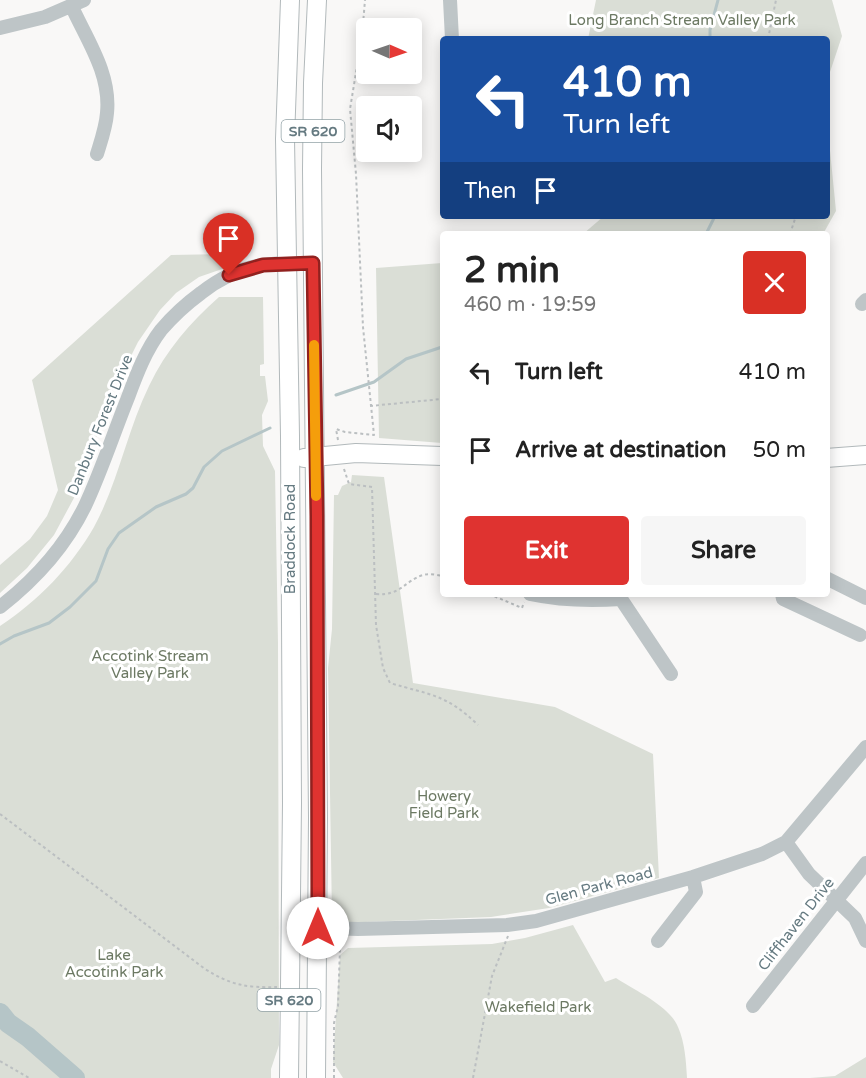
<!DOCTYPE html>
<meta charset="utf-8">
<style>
:root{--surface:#fff;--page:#f6f6f6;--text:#222;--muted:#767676;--accent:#df3330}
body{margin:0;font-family:"Varela Round",sans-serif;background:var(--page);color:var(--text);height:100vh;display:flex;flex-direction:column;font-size:22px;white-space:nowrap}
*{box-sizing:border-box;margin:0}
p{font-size:20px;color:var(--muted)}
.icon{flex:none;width:33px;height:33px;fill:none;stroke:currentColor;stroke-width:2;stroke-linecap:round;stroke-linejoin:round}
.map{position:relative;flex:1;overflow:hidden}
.details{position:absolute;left:440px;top:231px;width:390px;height:366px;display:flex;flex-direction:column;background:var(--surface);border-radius:6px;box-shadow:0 3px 15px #0003}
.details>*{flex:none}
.guide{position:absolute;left:440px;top:36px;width:390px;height:183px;border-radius:6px;box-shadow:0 3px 15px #0003;background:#1a4fa0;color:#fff;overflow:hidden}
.needle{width:39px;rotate:92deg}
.fabs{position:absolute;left:356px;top:18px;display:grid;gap:12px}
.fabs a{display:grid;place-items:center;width:66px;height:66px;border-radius:6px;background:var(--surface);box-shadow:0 3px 15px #0003;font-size:30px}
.pin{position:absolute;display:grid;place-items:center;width:51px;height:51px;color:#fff;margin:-62px -26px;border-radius:50% 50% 50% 0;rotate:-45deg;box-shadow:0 0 6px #0007}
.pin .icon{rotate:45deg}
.me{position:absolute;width:66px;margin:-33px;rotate:0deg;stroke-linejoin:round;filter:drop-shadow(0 0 4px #0008)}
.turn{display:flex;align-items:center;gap:21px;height:126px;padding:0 24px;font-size:27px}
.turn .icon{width:78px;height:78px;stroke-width:2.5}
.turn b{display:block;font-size:42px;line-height:51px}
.then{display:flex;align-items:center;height:57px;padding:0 24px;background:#0003;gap:12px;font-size:22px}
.round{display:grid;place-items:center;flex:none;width:63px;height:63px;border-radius:6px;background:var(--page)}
.overview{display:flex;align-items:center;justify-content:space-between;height:102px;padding:0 24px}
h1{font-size:36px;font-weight:700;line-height:45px}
.button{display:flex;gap:12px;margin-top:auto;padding:12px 24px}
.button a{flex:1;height:69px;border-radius:6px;background:var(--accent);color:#fff;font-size:24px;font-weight:700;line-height:69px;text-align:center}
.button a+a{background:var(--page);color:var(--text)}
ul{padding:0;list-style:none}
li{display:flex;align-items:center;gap:18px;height:78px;padding:0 24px}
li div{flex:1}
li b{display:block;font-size:22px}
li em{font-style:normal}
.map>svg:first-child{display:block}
.green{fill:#daded6}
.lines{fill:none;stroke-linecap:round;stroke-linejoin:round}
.stream{stroke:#b5c5c7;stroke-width:3}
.river{stroke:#b5c5c7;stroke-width:20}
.major-casing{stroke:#b2b9bb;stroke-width:20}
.path{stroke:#bbbfc1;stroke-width:2;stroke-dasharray:3 3;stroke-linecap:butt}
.minor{stroke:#bec5c7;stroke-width:14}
.major{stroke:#fff;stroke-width:18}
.route-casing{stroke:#91211f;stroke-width:15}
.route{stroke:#df3330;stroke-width:10}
.slow{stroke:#f59e0b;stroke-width:10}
.labels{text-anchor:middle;stroke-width:6;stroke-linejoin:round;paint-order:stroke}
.shield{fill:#fff;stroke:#93a2a7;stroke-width:1.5}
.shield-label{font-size:14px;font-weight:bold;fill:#657a81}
.park-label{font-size:15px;fill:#6c7963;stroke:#fff}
.street-label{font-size:15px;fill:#657a81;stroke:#fff}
</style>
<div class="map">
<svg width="866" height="1078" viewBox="0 0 866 1078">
<rect width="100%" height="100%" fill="#f9f8f7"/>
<!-- green -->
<path class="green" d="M596 0H832L842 36 828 78 827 108 826 39H588Z
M827 120 836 211 823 234H583L604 216H826Z
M225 254V268L199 277 176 293 160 310 138 342 112 394 75 496 54 535 27 568 0 593V565L30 539 47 516 58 490 32 380 171 255Z
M442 263V443L379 438 376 268Z
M219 297H263L264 364 260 365V376H265L268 401 262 415 263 446 275 471 278 643 279 1045 271 1069V1078H0V626C38 601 71 567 94 527 118 483 127 431 149 386 166 350 190 323 219 297Z
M352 475 384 477 413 683 555 707 653 754 659 878 549 908 491 917 340 923 335 921 332 917 328 668 332 629 334 495H338L342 486 351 482Z
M573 925 605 982 616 978C634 990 670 1006 678 1027 685 1043 686 1061 687 1078H343L333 1062 340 955 348 948 492 944 525 938Z
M866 1057V1078H810L835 1076Z"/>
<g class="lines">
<!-- stream -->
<path class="stream" d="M710 39V30L718 0
M706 234 715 216
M336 395 374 382 406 359 442 347
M0 644 14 636 49 623 70 607 96 581 108 549 119 533 156 507 186 494 193 488 204 467 222 451 270 428"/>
<!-- river -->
<path class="river" d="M0 1013 8 1023 28 1037 75 1078"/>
<!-- major casing -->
<g class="major-casing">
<path id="major" d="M304 458 356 453 442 456
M826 458 866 455
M289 1078 292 803 290 436 285 139 290 0
M316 1078 318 817 312 169 313 83 317 0"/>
</g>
<!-- path -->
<path class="path" d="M768 39 776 0
M790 234 796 216
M370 406 442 399
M338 440 336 429 345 432 374 435 363 327 356 174 350 109 362 36 365 0
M344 469 349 484 372 487 376 625 383 668 390 683C430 695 446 694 478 725
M376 594C401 596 404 581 423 575 430 573 437 575 442 576
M489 594 522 608 524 602
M0 814 205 969C231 985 246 988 277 987
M0 1061 29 1078
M334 1078V1023L338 1006 340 948 346 940
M473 1078 492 976 508 936"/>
<!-- minor -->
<path class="minor" d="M450 0 452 39
M72 7C87 40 111 74 107 113 106 127 101 141 97 154
M0 28 45 17 84 0
M862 304 866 300
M826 578 866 598
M530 594C558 600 592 601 621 599
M621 594V599L671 674
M782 594 783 599 860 635
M0 607C36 579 65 547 85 506 101 472 113 435 127 400 136 376 145 351 161 330 173 316 186 304 201 293 219 279 240 268 263 265 279 262 297 263 313 263
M786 842 809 874 855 918 866 941
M290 927 358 929 507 925 536 921 693 877 762 854 786 842 866 747
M658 941 696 892 693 877
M753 1006 866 863"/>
<!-- major -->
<use href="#major" class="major"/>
</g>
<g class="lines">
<!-- route casing -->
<g class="route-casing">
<path id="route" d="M229 275 263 265 313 263 317 516 318 928"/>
</g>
<!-- route -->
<use href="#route" class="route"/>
<!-- slow -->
<path class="slow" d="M314 345 316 496"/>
</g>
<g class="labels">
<!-- shield labels -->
<g class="shield">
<rect x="281.5" y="120" width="63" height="22" rx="4.5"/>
<rect x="257.5" y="989" width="63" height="22" rx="4.5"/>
</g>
<g class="shield-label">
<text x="313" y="136">SR 620</text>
<text x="289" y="1005">SR 620</text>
</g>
<!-- park labels -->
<g class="park-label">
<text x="682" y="25">Long Branch Stream Valley Park</text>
<text x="150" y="661">Accotink Stream<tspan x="150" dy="17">Valley Park</tspan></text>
<text x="444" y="801">Howery<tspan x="444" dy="17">Field Park</tspan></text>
<text x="114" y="960">Lake<tspan x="114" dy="17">Accotink Park</tspan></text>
<text x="538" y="1012">Wakefield Park</text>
</g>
<!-- street labels -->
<g class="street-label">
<text transform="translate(100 425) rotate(-68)" y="5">Danbury Forest Drive</text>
<text transform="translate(290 539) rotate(-90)" y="5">Braddock Road</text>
<text transform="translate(599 886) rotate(-15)" y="5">Glen Park Road</text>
<text transform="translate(796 924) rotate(-52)" y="5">Cliffhaven Drive</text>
</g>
</g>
</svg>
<div class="fabs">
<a><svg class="needle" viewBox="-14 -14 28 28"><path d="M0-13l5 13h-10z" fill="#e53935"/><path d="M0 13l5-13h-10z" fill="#767676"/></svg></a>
<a><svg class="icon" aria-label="sound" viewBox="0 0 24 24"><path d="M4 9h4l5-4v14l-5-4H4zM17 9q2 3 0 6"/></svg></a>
</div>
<div class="pin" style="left:229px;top:275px;background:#d93025"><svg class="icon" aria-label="arrive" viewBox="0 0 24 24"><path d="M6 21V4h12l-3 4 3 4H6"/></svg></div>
<svg class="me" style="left:318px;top:928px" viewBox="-20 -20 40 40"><circle r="19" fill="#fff"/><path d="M0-13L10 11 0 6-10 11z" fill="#df3330"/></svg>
<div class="guide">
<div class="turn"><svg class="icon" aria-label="left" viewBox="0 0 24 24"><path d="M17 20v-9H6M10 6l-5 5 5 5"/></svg><div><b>410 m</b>Turn left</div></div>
<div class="then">Then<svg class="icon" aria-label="arrive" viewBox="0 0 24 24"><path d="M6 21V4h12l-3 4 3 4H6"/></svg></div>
</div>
<section class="details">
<div class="overview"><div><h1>2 min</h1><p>460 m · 19:59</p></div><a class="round" style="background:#d93025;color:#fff"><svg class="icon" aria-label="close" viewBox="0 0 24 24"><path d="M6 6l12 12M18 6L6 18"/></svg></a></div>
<ul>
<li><svg class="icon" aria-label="left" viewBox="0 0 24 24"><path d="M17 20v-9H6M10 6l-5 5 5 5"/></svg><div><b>Turn left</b></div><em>410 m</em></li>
<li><svg class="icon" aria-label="arrive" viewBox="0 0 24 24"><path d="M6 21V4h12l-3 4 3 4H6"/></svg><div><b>Arrive at destination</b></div><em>50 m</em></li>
</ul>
<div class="button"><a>Exit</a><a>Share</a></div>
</section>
</div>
